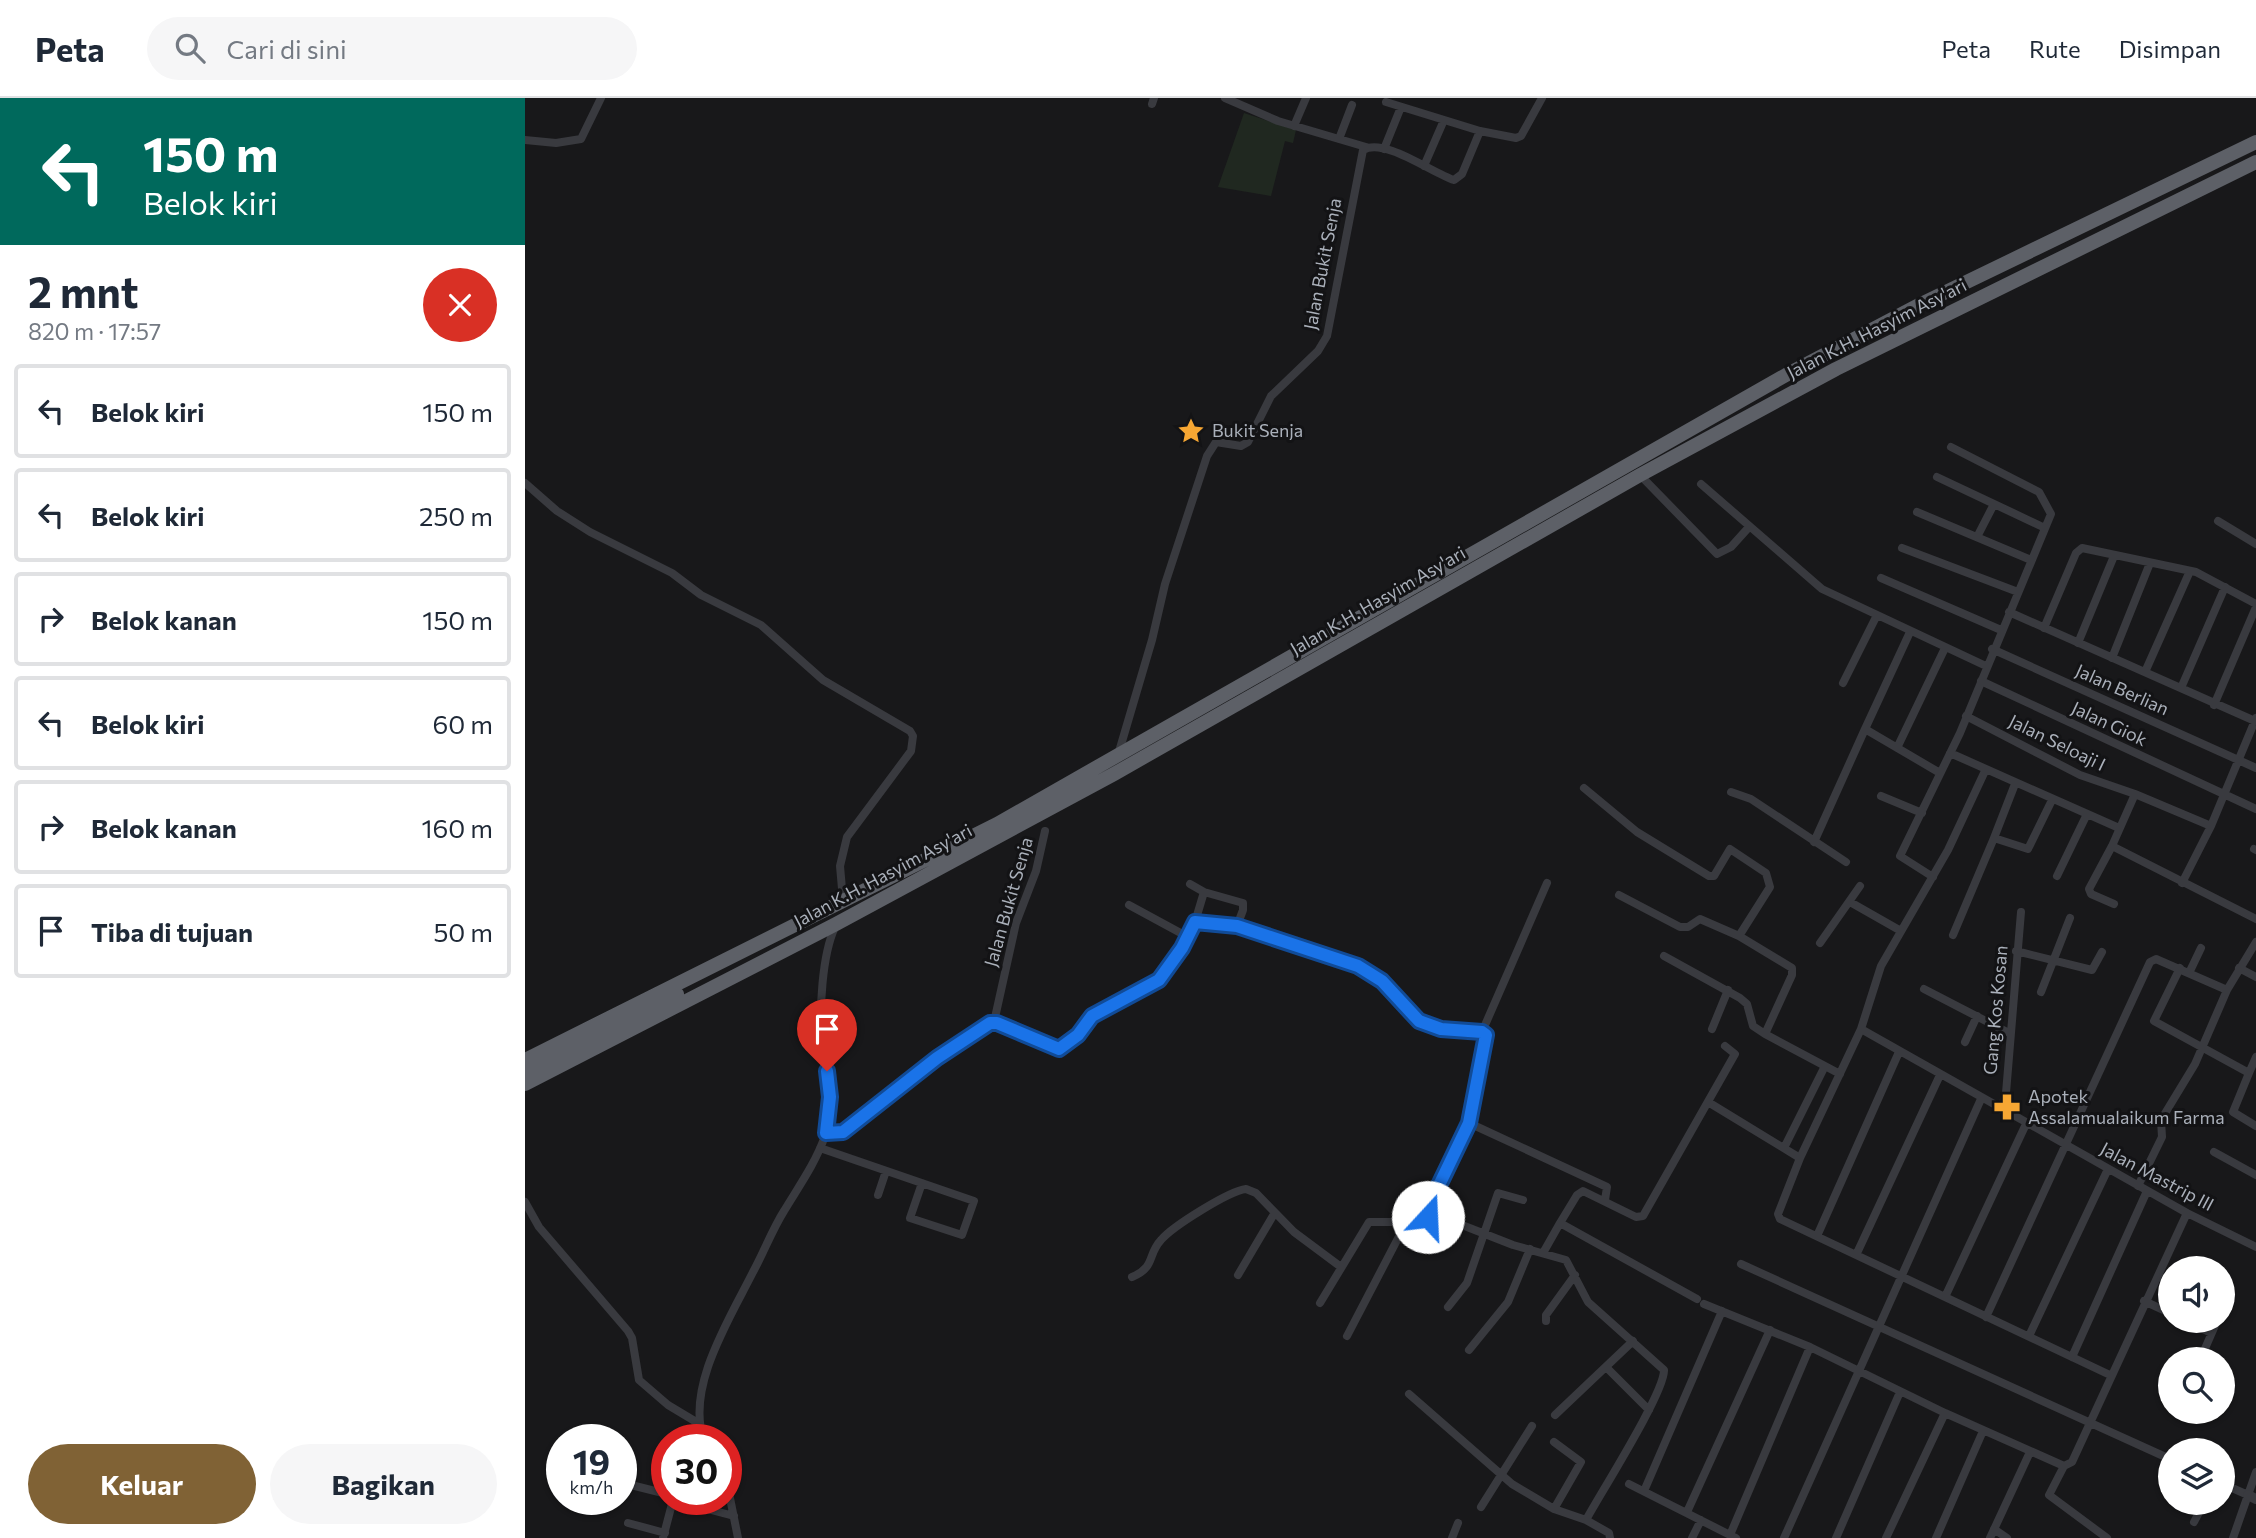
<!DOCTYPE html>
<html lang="id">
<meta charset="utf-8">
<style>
:root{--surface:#fff;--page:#f6f6f7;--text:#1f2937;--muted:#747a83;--line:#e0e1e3;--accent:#806235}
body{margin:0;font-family:Commissioner,sans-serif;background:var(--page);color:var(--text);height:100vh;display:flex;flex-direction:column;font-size:26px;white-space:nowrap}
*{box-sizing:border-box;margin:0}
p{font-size:23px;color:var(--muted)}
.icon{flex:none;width:38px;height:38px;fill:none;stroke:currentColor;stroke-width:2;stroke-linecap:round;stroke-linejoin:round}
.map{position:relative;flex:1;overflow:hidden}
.sheet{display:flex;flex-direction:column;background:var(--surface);width:525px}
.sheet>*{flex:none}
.banner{background:#00695c;color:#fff;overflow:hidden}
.buttons{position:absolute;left:1633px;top:1158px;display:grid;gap:14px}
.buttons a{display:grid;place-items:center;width:77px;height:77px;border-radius:50%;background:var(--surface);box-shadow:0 2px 5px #0004;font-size:35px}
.speed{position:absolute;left:21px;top:1326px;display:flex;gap:14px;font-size:35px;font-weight:700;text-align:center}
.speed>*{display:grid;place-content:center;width:91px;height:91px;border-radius:50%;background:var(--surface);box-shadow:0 2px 5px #0004;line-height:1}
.speed small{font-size:18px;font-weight:400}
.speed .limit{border:10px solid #d22;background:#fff;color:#111}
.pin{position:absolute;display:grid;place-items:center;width:60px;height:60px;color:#fff;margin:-72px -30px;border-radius:50% 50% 50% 0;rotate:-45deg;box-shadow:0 0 7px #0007}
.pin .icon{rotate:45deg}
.me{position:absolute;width:77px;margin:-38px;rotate:20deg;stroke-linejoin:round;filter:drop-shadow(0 0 5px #0008)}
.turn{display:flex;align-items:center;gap:24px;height:147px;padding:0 28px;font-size:32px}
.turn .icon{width:91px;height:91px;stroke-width:2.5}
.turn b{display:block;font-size:49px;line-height:60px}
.round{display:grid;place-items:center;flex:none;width:74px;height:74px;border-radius:37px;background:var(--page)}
.headline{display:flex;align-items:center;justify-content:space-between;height:119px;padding:0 28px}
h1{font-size:42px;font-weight:700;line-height:52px}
.action{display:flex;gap:14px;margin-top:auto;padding:14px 28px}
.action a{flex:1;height:80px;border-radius:42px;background:var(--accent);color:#fff;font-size:28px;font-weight:700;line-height:80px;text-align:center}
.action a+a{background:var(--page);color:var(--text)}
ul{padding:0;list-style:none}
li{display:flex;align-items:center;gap:21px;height:94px;margin:0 14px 10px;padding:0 14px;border:4px solid var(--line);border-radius:7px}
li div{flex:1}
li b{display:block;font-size:26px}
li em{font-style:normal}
header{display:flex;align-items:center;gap:42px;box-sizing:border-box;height:98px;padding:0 35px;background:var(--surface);border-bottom:2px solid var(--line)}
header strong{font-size:33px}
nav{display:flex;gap:38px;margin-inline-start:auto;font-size:24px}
.search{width:490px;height:63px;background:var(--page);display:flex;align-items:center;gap:18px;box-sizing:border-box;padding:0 24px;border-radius:38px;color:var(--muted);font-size:26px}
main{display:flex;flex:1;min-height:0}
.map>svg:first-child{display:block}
.green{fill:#202820}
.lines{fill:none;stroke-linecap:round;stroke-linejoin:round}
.minor{stroke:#393a3f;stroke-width:8}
.tertiary{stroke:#393a3f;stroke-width:10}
.trunk{stroke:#5d6067;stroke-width:14}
.route-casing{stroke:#114b97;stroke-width:18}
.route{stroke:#1a73e8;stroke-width:12}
.labels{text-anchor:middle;stroke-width:6;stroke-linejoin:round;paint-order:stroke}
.street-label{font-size:18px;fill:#aab0ba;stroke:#131315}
.poi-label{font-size:18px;fill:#aab0ba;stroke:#131315;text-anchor:start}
</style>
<header>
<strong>Peta</strong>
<div class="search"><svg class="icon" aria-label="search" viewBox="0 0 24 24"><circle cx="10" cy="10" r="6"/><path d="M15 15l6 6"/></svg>Cari di sini</div>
<nav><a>Peta</a><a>Rute</a><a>Disimpan</a></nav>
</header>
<main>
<section class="sheet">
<div class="banner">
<div class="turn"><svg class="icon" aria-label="left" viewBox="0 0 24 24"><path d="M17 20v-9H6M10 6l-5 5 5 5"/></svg><div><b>150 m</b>Belok kiri</div></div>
</div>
<div class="headline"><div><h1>2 mnt</h1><p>820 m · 17:57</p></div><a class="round" style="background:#d93025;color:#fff"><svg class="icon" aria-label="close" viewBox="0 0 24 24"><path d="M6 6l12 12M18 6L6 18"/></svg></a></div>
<ul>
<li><svg class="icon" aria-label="left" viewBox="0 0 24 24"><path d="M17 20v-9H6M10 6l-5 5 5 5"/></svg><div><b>Belok kiri</b></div><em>150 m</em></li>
<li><svg class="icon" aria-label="left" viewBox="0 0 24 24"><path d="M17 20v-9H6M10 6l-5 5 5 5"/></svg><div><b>Belok kiri</b></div><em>250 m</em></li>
<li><svg class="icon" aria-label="right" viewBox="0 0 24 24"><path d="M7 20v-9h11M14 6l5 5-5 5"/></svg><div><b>Belok kanan</b></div><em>150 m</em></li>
<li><svg class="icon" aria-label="left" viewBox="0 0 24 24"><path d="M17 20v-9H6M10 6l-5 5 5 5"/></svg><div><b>Belok kiri</b></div><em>60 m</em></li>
<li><svg class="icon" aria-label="right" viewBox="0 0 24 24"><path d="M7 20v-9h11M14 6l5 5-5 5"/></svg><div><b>Belok kanan</b></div><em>160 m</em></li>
<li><svg class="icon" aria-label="arrive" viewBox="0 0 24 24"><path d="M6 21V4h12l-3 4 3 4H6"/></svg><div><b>Tiba di tujuan</b></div><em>50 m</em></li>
</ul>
<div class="action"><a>Keluar</a><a>Bagikan</a></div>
</section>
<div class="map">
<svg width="1731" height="1440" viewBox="0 0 1731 1440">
<rect width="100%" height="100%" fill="#18181a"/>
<!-- green -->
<path class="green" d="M719 15 771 32 768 45 760 43 746 98 693 89Z"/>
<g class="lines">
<!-- minor -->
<path class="minor" d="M700 0 753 23 841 49
M861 4 955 33 991 40 996 38 1017 0
M627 6 629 0
M769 28 781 0
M814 41 827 7
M0 42 31 45 56 41 76 0
M859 51 876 9
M899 68 919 22
M1115 377 1192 456 1206 449 1224 429
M1412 379 1520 430
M0 385 32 413 65 434 147 475 176 497 236 527 298 582 385 633 388 638 386 653 322 739 315 768 318 802
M1176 386 1297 491 1461 568
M1392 414 1506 462
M1693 423 1731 446
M1452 439 1469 406
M1377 450 1493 494
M1356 480 1476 532
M1484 514 1730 623
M1519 530 1551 455 1557 450 1671 474 1731 506
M1385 534 1340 631 1415 675
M1553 545 1589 458
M1467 551 1731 670
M1587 560 1625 465
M1620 574 1665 473
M1456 583 1731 711
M1318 585 1351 519
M1656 590 1700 489
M1689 607 1731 509
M1441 618 1555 677 1610 696 1686 728 1731 620
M1372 650 1420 550
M1425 655 1594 730
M593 657 627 542 640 486 682 358 691 344 716 348 723 344 746 298 793 253 802 238 838 52C859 39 907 75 929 82L937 76 955 33
M1460 673 1423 752 1356 868 1336 931 1275 1060 1253 1116 1255 1121 1585 1277
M1059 690 1112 734 1184 778H1189L1205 751 1241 775 1245 789 1214 838 1267 870V877L1240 936 1315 976
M1206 694 1226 701 1321 764
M1356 698 1397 715
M1469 740 1490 686
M1289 744 1340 631
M1587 748 1731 821
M1729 751 1731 752
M1532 778 1562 716
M1408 779 1375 758 1435 635 1526 416 1514 394 1426 349
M1657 785 1686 728
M665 786 679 794 718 805V812L712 828
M1094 797 1155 829H1163L1175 821 1214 838
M1325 804 1376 833
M1589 806 1566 796 1564 791 1587 748 1610 696
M604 807 663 839
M670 824 679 794
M1428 837 1469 740 1503 751 1527 702
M1295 845 1335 788
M1491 853 1567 872 1577 854
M1139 858 1215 900 1222 906 1228 928 1240 936
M1655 870 1629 923 1724 975 1708 1014 1731 1028
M1714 870 1731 879
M1665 873 1676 850
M1399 891 1484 935
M1516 894 1545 820
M469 924 491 825 511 773 520 733
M1187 931 1203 892
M1336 931 1662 1115 1731 1149
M957 934 1022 785
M1440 944 1452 918
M1724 975 1731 959
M1183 1004 1275 1060
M1476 1012 1481 995 1496 814
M944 1025 1082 1089 1080 1102
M301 1035 324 1032 412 960 465 925C489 923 519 958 539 949L567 918 634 882 657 850 670 824 712 828 833 868 857 883 894 923 916 931 957 934 961 937 944 1025 906 1104 903 1119 937 1127 988 1147 1041 1162 1063 1204 1139 1272C1140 1294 1075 1396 1061 1422L1084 1435 1085 1440
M295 1050 449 1103 437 1137 385 1120 397 1085
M1259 1050 1300 968
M1689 1054 1731 1077
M1613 1088 1637 1039 1636 1022 1670 966 1702 892 1731 844
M353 1097 361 1073
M0 1104 14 1129 103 1233 107 1240 114 1282 143 1307 173 1325
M1035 1125 1052 1097 1058 1093 1111 1119 1118 1118 1210 956 1200 948
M1292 1138 1374 954
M1018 1155 1035 1125 1172 1201
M1332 1155 1415 977
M1216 1166 1645 1361
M713 1177 749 1116
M607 1179C631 1169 622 1157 636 1142 648 1128 704 1093 721 1091L731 1095 769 1134 816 1169
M1420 1199 1501 1026
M1619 1203 1645 1215
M795 1205 844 1124H891L903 1119
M1179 1206 1285 1249 1420 1315 1539 1368 1547 1364 1662 1115
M923 1209 942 1185 973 1095 998 1102
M1461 1219 1625 864 1631 861 1702 892
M1021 1223V1217L1050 1177
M1661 1223 1686 1235
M822 1238 882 1123
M1504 1238 1583 1071
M944 1252 983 1204 1005 1151
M1547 1259 1622 1093
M1675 1262 1692 1223
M1081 1269 1124 1312
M884 1296 987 1386 1029 1411 1061 1422
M1030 1317 1108 1243
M179 1342C160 1290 205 1220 228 1174 239 1154 247 1132 259 1113 274 1088 290 1066 300 1038 311 1008 300 975 297 944 294 913 297 857 310 829
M1029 1344 1056 1364 1029 1411
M1539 1368 1524 1397 1582 1440
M201 1380 213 1440
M1104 1386 1211 1440
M1698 1386 1723 1397
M110 1388 142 1396
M1119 1393 1197 1213
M956 1409 1007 1328
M1162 1414 1245 1232
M1669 1424 1679 1405
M103 1425 140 1435
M1469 1431 1482 1440
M1205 1437 1285 1249
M138 1440 148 1402 209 1418
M927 1440 933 1425
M1167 1440 1176 1422
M1259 1440 1456 1001
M1311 1440 1375 1294
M1361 1440 1420 1315
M1411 1440 1458 1333
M1465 1440 1505 1354
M1708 1440 1731 1374"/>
<!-- tertiary -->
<path class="tertiary" d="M1723 1397 1731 1401"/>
<!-- trunk -->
<path class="trunk" d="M97 914 93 920 97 925 152 896
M0 962 472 726 1261 277 1394 207 1731 44
M0 974 86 931 90 936 83 943
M0 986 311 826 589 676 1115 377 1311 271 1731 64"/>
</g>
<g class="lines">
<!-- route casing -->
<g class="route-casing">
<path id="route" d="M302 973 305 999 301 1035 318 1034 412 960 465 925H472L534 951 553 937 567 918 634 882 657 850 670 824 712 828 833 868 857 883 894 923 916 931 957 934 961 937 944 1025 906 1104 903 1119"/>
</g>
<!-- route -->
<use href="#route" class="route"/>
</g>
<!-- icons -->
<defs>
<g id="sight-bare" transform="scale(2.1)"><path d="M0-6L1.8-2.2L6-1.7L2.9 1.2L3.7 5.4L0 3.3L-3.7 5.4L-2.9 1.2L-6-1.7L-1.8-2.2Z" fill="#f7a733" stroke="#131315" stroke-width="2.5" paint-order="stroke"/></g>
<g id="pharmacy-bare" transform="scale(2.1)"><path d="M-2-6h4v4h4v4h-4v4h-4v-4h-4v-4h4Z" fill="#f7a733" stroke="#131315" stroke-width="2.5" paint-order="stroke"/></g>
</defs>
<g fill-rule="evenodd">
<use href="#sight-bare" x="666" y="333"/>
<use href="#pharmacy-bare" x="1482" y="1009"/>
</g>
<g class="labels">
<!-- street labels -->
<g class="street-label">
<text transform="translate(798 166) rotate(-79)" y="6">Jalan Bukit Senja</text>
<text transform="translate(1352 231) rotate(-27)" y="6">Jalan K.H. Hasyim Asy'ari</text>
<text transform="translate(853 503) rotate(-30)" y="6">Jalan K.H. Hasyim Asy'ari</text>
<text transform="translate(1597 592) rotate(24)" y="6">Jalan Berlian</text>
<text transform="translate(1584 626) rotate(25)" y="6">Jalan Giok</text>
<text transform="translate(1532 645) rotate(26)" y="6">Jalan Seloaji I</text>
<text transform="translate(358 778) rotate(-28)" y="6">Jalan K.H. Hasyim Asy'ari</text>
<text transform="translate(484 804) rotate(-74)" y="6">Jalan Bukit Senja</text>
<text transform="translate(1471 912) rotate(-85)" y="6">Gang Kos Kosan</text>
<text transform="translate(1632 1079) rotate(28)" y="6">Jalan Mastrip III</text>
</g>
<!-- poi labels -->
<g class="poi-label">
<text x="687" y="339">Bukit Senja</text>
<text x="1503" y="1005">Apotek<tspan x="1503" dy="21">Assalamualaikum Farma</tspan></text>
</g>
</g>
</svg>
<div class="buttons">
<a><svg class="icon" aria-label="sound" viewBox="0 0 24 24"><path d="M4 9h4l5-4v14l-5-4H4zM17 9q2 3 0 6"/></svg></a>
<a><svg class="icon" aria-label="search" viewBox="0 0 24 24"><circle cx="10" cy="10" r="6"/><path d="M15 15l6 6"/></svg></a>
<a><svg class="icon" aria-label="layers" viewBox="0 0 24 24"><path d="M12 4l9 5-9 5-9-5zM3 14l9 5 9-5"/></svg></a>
</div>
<div class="speed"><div>19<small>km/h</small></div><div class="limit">30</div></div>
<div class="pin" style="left:302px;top:973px;background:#d93025"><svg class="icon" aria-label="arrive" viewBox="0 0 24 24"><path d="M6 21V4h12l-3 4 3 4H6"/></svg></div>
<svg class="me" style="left:903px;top:1119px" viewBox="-20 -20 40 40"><circle r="19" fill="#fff"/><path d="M0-13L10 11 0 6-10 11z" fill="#1a73e8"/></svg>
</div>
</main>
